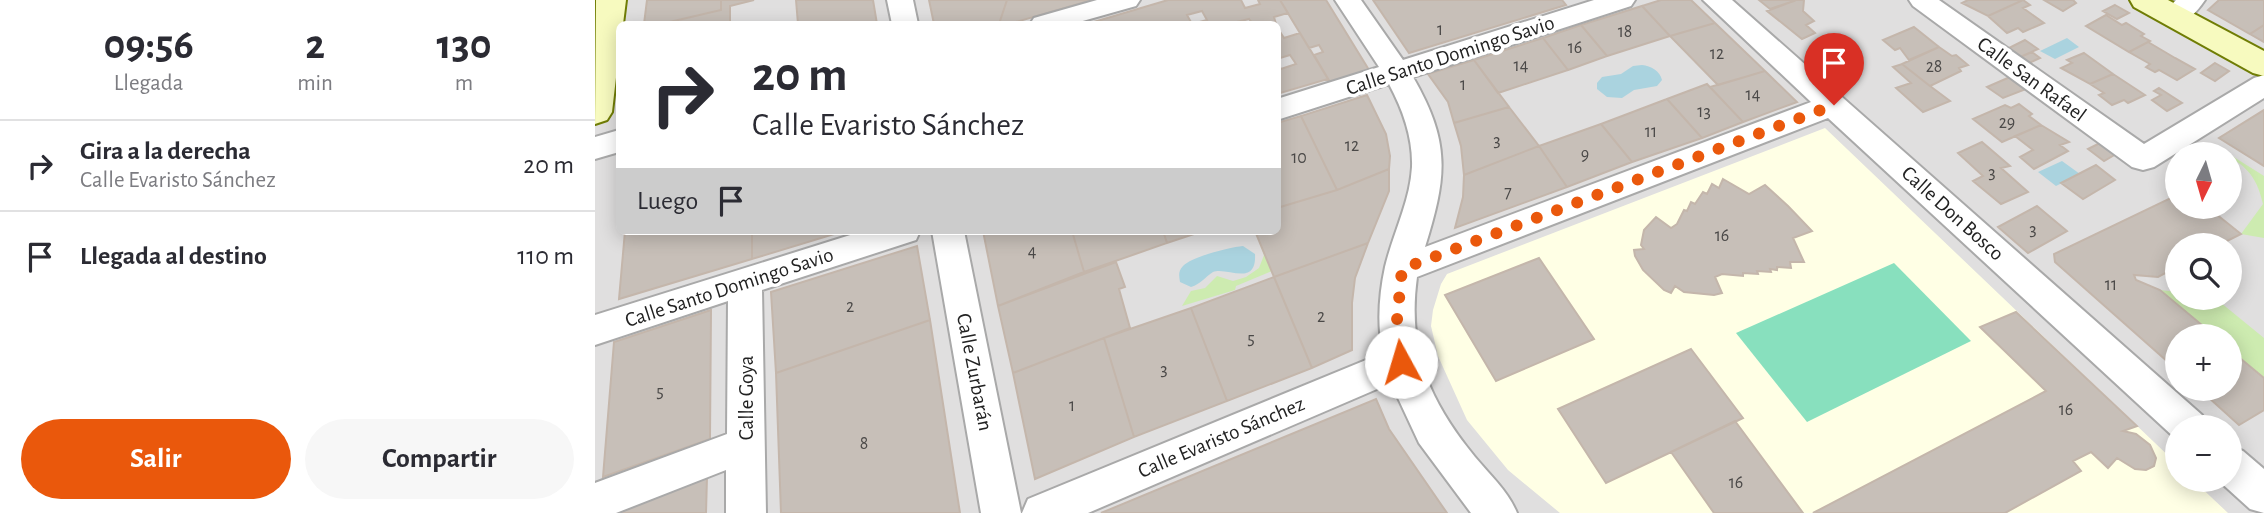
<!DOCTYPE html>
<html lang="es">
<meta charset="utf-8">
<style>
:root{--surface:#fff;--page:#f7f7f7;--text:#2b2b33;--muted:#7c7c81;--line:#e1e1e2;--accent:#ea580c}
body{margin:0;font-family:"Alegreya Sans",sans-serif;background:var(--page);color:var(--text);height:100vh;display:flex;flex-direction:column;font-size:26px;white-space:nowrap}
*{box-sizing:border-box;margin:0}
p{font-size:23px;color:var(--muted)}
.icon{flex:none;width:38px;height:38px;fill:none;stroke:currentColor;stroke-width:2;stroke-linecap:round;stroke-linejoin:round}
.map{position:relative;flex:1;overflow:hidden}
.sheet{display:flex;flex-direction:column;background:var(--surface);width:595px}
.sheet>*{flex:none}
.hud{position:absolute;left:21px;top:21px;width:665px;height:214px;border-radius:10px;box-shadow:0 4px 18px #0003;background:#fff;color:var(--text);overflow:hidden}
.needle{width:46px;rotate:185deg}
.buttons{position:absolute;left:1570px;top:142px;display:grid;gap:14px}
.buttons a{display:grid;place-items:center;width:77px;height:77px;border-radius:50%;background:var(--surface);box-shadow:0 4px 18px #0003;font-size:35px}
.pin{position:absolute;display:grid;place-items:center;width:60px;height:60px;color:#fff;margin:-72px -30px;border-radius:50% 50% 50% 0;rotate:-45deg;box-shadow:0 0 7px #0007}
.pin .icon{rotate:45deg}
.me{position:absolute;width:77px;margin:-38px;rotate:354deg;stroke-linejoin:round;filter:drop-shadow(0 0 5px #0008)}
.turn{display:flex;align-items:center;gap:24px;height:147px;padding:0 21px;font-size:32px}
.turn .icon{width:91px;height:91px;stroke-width:2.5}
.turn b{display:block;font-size:49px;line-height:60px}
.then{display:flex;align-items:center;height:66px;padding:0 21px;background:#0003;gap:14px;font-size:26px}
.eta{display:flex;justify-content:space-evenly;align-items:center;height:119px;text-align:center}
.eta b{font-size:42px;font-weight:600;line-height:49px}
.cta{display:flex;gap:14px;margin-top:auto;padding:14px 21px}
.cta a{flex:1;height:80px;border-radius:42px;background:var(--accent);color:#fff;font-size:28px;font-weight:600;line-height:80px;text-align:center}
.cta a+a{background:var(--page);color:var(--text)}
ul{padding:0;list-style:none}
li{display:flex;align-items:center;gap:21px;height:91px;padding:0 21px;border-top:2px solid var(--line)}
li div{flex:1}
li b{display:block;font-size:26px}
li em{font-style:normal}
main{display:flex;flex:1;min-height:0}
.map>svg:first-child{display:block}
.residential{fill:#e0dfdf;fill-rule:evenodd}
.education{fill:#ffffe5}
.grass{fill:#cdebb0}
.pitch{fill:#88e0be}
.water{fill:#aad3df}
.building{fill:#c7bfb8;stroke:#c4b6ab;stroke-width:2;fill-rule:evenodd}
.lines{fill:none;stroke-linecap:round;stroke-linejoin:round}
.street-casing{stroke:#a9a9a9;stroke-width:4}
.secondary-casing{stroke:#707d05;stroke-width:4}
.street{fill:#fff;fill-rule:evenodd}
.secondary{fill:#f7fabf;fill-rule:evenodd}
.route{stroke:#ea580c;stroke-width:12;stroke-dasharray:0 21.6}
.labels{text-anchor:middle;stroke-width:7;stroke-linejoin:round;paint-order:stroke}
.number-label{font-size:18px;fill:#4b4948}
.street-label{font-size:21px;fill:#222;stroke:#fff}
</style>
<main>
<section class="sheet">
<div class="eta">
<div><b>09:56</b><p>Llegada</p></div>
<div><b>2</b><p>min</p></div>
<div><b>130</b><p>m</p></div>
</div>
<ul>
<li><svg class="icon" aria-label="right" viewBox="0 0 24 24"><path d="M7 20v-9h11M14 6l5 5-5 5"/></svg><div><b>Gira a la derecha</b><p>Calle Evaristo Sánchez</p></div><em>20 m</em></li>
<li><svg class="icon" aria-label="arrive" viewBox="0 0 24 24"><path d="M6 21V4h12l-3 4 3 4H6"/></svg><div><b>Llegada al destino</b></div><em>110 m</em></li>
</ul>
<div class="cta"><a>Salir</a><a>Compartir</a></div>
</section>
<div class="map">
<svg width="1669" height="513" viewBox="0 0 1669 513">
<rect width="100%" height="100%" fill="#f2efe9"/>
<!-- residential -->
<path class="residential" d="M0 0H1669V513H0ZM24 24H682V231H24ZM1582 154H1634V206H1582ZM1582 245H1634V298H1582ZM1582 336H1634V388H1582ZM1582 427H1634V480H1582Z"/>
<!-- education -->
<path class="education" d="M1230 128 1582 464V480H1598L1633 513H965L913 470 872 420 843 356 836 326 838 310 846 284 852 274Z"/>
<!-- grass -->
<path class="grass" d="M1634 154 1669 176V238L1646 234 1668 204C1663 182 1655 168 1635 158Z
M675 231 677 271 641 286 640 290 587 306 596 291 610 288 622 276 638 281 651 277 664 268 669 255 662 236Z
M1565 290 1582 292V298H1620L1669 338V378L1635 349 1634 336H1620Z"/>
<!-- pitch -->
<path class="pitch" d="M1299 263 1376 341 1212 422 1141 333Z"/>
<!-- water -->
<path class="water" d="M1472 38 1484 47 1460 59 1445 51Z
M1047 65C1056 66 1065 71 1067 80L1062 86 1039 90 1027 98 1012 97 1002 89V83L1007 77 1026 74 1038 66Z
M1467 161 1485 174 1461 186 1443 172Z
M648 246 660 254C662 288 631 266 618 272 610 277 606 284 596 287L585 282C584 276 583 271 588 266 596 257 636 247 648 246Z"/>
<!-- building -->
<path class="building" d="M52 0H126V10L66 24H49Z
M126 0H159L135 6V24H66L126 10Z
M201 0H278L282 24H203Z
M334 0H412L404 24H339Z
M412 0H497L414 24H404Z
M573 0H646L650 8 665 4 663 0H685L693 13 679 17 681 24H658L654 19 634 24H492ZM607 11 612 20 597 24 592 15Z
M685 0H731L774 70 735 82 719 55 728 52 724 45 714 48Z
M778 0H967L971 5 814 53Z
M1066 0H1096L1120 23 1075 36 1047 6Z
M1164 0H1198L1199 1 1175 9Z
M1209 0 1208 11 1219 21 1211 25 1220 33 1207 39 1172 11 1201 0Z
M1373 0H1428L1393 16 1367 3Z
M1428 0 1435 5 1428 8 1449 23 1428 32 1423 28 1412 33 1393 16Z
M1449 0H1478L1481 3 1468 11Z
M1624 0H1669V25L1655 34 1613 10Z
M1520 5 1534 13 1522 19 1508 11Z
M1047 6 1075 36 1012 56 986 25Z
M1511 15 1527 25 1531 23 1549 34 1546 36 1555 41 1534 52 1491 26Z
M1120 23 1170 71 1123 85 1075 36Z
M986 25 1012 56 973 70 948 38Z
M1669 25V42L1655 34Z
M682 27 689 38 705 33 733 79 682 94V63L686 69 701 64 695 55 682 59Z
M1319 27 1344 47 1314 60 1305 48 1300 50 1288 40Z
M948 38 973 70 903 93 879 60Z
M1430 40 1443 49 1423 58 1412 49Z
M1553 42 1580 58 1600 69 1582 80 1564 70 1560 72 1551 67 1555 64 1534 52Z
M1344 47 1357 56 1361 55 1373 65 1364 68 1366 71 1335 86 1307 64Z
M1437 52 1445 58 1432 64 1423 58Z
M1489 53 1518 74 1495 84 1466 68 1477 63 1472 60Z
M879 60 914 107 859 123 853 102 833 74Z
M1620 63 1634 71 1620 81 1606 73Z
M1307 64 1335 86 1355 101 1328 112 1301 88 1316 83 1298 67Z
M1170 71 1202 102 1148 122 1115 87Z
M1518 74 1550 95 1533 103 1529 100 1517 105 1504 95 1509 93 1495 84Z
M1415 77 1431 89 1408 98 1392 87Z
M1112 84 1148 122 1107 138 1072 99Z
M1564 88 1587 103 1572 111 1557 100 1566 95 1559 91Z
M772 95 791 134 795 156 794 169 742 190 706 116Z
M1072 99 1107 138 1037 162 1006 124Z
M1424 104 1437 114 1434 116 1446 125 1407 142 1378 119 1410 105 1416 108Z
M914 107 944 146 869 175 866 146 859 123Z
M1669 110V166L1624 138Z
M706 116 742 190 682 208V123Z
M1006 124 1037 162 972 187 944 146Z
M1446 125 1474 142 1465 145 1473 151 1439 169 1425 157 1438 150 1420 136Z
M1387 142 1415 166 1406 168 1433 192 1406 204 1378 181 1388 176 1363 153Z
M1505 143 1521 154 1509 161 1493 149Z
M944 146 972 187 860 228 868 197 869 175Z
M1501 165 1520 180 1488 199 1466 183Z
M794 169V191L773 243 679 277 660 231H682V208L742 190Z
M1128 179 1154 194 1170 185 1193 206 1217 231 1198 238 1209 262H1195L1196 268 1182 267V270L1175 269 1176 272 1162 271 1163 274 1148 273V276L1127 274 1120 277 1127 293 1119 295 1089 292 1080 286 1076 293 1069 290 1048 270 1040 256 1039 250 1049 249 1046 245 1049 230 1061 217 1076 228 1082 224 1089 210 1092 211 1096 202 1100 204 1108 192 1112 194 1117 184 1124 188Z
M1582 195V206H1611L1646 234 1624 245H1582V267L1563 277 1539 275 1541 280 1565 290 1620 336H1582V370L1460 262 1459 254Z
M1442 206 1472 231 1433 253 1403 227Z
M30 231H157V259L24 299Z
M157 231H249L157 259Z
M388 231H477L489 272 403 306Z
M477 231H568L572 243 489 272Z
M568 231H608L572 243Z
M773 243 760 278 757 303V350L717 368 679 277Z
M322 246 335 320 181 373 176 292Z
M944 258 999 339 901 381 850 295Z
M521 262 530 287 524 289 535 328 418 373 403 306Z
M679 277 717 368 632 401 596 308Z
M596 308 632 401 539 437 509 338Z
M116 310 115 439 8 477 19 342Z
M1421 312 1542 426 1528 431 1541 434 1555 445 1561 458 1559 466 1551 470 1540 469 1522 458 1513 468 1496 452 1478 461 1486 471 1410 513H1218L1451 391 1385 327Z
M335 320 365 513H186L181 373Z
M509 338 539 437 440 479 418 373Z
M1096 349 1148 418 1011 483 963 409Z
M1634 349 1669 378V410L1644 425 1603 388H1634Z
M781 399 794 429 852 513H506Z
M1140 421 1208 513H1119L1076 452Z
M112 477 111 513H17Z"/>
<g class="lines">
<!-- street casing -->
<g class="street-casing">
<path id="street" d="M292 0H318L323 24H297Z
M502 0H545L541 6 477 24H435L439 18Z
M740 0H766L808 60 999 0H1040L1036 6 818 77C856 143 852 176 830 247L1216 102 1108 0H1137L1607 415 1613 427H1582L1581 439 1233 118 822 277C812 350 834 401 880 457 895 475 913 491 922 513H876L824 443 796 383 493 513H427L433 499 788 353C782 325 784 295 790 267 798 233 815 202 817 167 818 138 808 110 794 84L682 120V99L784 67Z
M1314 0H1344L1549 144 1659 78 1669 75V98L1559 167 1548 170 1537 167 1318 6Z
M1581 0H1610C1600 15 1587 27 1570 22L1566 16Z
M24 130V152L0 159V137Z
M268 231H325L321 240 167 290 171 513H131V470L21 513H0V483L132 434 133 301 0 345V315Z
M337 231H369L426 513H386Z
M1634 446 1648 451 1669 469V513L1655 509 1623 480H1634Z"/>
</g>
<!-- secondary casing -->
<g class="secondary-casing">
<path id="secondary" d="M1 0H31L28 24H24V52L17 112 12 120 0 124Z
M1535 0H1573L1669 51V76L1658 73 1539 7Z"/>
</g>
<!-- street -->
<use href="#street" class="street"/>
<!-- secondary -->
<use href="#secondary" class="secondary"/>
</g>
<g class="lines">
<!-- route -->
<path class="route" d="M806 362 802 320 807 269 1239 105"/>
</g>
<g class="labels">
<!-- number labels -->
<g class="number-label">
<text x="845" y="35">1</text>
<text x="1030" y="37">18</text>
<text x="980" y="53">16</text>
<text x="1122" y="59">12</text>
<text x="926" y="71">14</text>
<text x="1339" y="72">28</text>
<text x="868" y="90">1</text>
<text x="1158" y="100">14</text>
<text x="1109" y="117">13</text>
<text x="1412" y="128">29</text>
<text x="1056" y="137">11</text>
<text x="902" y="146">3</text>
<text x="757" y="151">12</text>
<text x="990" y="160">9</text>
<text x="704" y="163">10</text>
<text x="1397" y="178">3</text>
<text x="913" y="198">7</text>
<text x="1438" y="235">3</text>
<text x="1127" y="241">16</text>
<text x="437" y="257">4</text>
<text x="1516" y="290">11</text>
<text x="255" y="312">2</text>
<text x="726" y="322">2</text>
<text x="656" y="344">5</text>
<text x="569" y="375">3</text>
<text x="65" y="397">5</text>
<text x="477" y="411">1</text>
<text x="1471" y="415">16</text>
<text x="269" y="449">8</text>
<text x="1141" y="488">16</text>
</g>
<!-- street labels -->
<g class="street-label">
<text transform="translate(855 55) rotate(-18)" y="7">Calle Santo Domingo Savio</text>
<text transform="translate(1437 79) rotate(36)" y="7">Calle San Rafael</text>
<text transform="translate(1358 213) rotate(42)" y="7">Calle Don Bosco</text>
<text transform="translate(134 287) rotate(-18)" y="7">Calle Santo Domingo Savio</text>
<text transform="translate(380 372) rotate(79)" y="7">Calle Zurbarán</text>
<text transform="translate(151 398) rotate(-90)" y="7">Calle Goya</text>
<text transform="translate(626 437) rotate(-23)" y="7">Calle Evaristo Sánchez</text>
</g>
</g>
</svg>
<div class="buttons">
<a><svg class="needle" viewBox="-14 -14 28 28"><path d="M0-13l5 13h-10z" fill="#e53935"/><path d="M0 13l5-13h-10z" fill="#7c7c81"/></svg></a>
<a><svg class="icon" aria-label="search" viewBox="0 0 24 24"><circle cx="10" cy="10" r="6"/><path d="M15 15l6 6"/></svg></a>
<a>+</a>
<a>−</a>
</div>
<div class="pin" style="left:1239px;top:105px;background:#d93025"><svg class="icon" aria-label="arrive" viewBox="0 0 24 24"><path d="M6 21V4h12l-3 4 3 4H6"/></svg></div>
<svg class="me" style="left:806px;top:362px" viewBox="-20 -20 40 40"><circle r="19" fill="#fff"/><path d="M0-13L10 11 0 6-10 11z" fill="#ea580c"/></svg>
<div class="hud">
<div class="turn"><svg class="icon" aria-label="right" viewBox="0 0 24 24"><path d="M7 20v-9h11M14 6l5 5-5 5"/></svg><div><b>20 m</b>Calle Evaristo Sánchez</div></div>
<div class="then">Luego<svg class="icon" aria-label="arrive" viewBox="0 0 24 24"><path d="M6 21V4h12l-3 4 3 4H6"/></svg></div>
</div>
</div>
</main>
